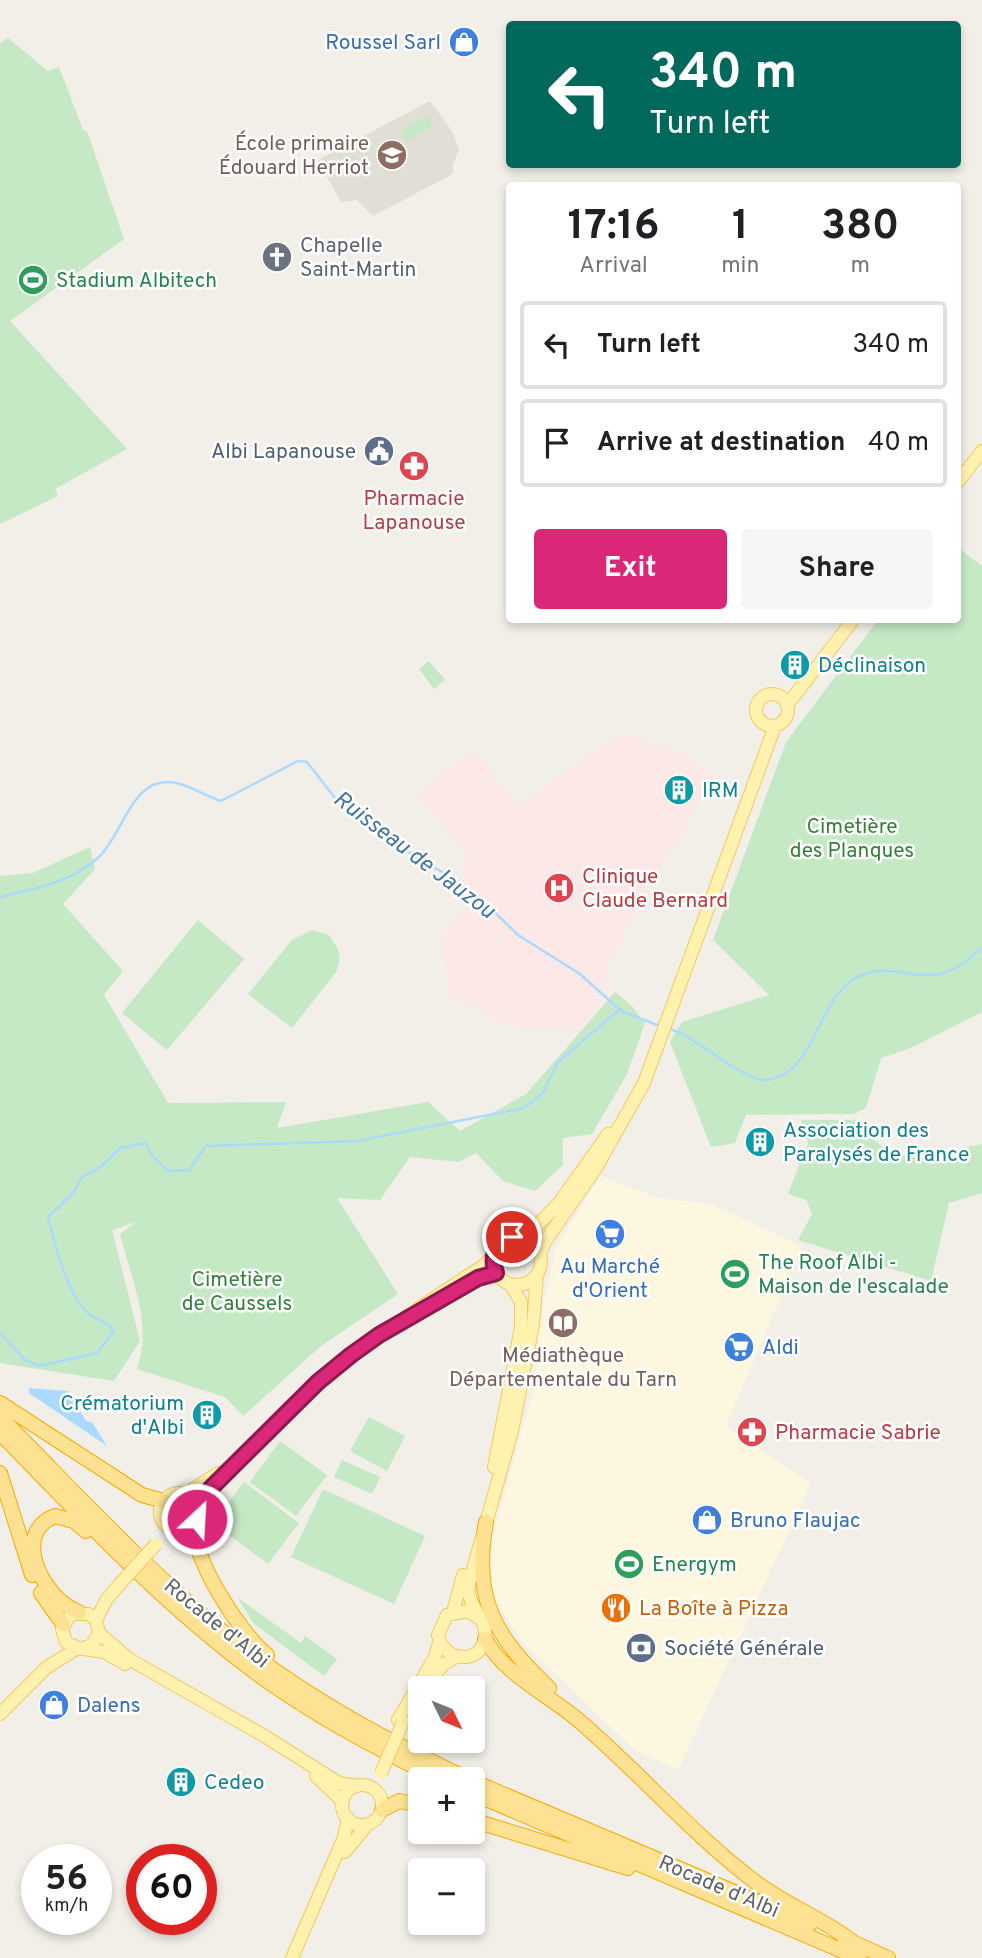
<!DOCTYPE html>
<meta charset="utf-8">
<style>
:root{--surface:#fff;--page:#f6f6f6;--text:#202124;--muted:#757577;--line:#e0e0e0;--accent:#db2777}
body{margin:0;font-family:Overpass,sans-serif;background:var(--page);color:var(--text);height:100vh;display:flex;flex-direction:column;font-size:26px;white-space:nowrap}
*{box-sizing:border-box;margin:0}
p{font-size:23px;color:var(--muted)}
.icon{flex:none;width:38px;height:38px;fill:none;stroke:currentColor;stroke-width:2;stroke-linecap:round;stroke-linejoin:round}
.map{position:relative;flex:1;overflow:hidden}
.drawer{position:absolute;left:506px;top:182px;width:455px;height:441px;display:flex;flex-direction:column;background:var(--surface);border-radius:7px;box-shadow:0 4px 10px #0003}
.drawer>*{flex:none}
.hud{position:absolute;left:506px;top:21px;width:455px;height:147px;border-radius:7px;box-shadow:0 4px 10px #0003;background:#00695c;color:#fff;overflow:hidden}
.needle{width:46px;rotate:133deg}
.fabs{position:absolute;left:408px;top:1676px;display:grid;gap:14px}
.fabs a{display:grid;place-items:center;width:77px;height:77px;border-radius:7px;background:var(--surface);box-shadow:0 4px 10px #0003;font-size:35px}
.speed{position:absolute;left:21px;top:1844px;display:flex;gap:14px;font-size:35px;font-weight:700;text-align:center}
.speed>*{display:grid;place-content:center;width:91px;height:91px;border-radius:50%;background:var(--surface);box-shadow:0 4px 10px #0003;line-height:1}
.speed small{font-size:18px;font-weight:400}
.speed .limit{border:10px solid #d22;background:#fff;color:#111}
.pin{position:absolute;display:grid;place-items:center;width:60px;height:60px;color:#fff;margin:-30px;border:4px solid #fff;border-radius:50%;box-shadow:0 2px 7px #0007}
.me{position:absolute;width:77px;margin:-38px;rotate:25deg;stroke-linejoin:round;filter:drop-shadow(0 0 5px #0008)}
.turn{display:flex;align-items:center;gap:24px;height:147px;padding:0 28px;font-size:32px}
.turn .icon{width:91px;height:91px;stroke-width:2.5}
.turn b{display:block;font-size:49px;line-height:60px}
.eta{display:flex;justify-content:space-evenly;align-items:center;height:119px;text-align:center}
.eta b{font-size:42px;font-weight:700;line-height:49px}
.primary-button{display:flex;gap:14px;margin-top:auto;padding:14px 28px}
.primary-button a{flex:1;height:80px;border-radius:7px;background:var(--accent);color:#fff;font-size:28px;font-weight:700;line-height:80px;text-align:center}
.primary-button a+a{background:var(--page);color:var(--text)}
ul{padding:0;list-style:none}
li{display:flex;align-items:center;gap:21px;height:88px;margin:0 14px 10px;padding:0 14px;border:4px solid var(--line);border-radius:7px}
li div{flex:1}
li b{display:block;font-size:26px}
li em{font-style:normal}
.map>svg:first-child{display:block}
.commercial{fill:#fef7e0}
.education{fill:#e1ded6}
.medical{fill:#fce8e6}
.green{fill:#c5e8c5}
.water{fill:#aadaff}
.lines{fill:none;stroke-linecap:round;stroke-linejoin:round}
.stream{stroke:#aadaff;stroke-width:2.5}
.major-casing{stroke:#f2c960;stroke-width:14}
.highway-casing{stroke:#f9ab00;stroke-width:16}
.major{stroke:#fff2af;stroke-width:12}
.highway{stroke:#fde293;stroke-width:14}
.major-bridge-casing{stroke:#f2c960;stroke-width:14;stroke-linecap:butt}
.major-bridge{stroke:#fff2af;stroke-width:12}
.route-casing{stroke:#8e194d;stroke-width:18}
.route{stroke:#db2777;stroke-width:12}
.labels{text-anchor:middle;stroke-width:5;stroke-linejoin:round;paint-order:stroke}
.shop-label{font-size:21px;fill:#366cbe;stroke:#fff;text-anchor:start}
.education-label{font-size:21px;fill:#785e54;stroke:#fff;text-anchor:end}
.worship-label{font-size:21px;fill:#5b616d;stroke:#fff;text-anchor:start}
.leisure-label{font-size:21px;fill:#27864d;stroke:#fff;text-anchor:start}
.service-label{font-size:21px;fill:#4e5e75;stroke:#fff;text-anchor:end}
.health-label{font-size:21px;fill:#be3a42;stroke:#fff;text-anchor:start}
.culture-label{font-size:21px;fill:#0d838f;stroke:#fff;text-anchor:start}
.park-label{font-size:21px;fill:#348238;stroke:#fff}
.food-label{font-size:21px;fill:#c56008;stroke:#fff;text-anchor:start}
.street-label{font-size:21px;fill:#5f6368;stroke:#fff}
.water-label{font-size:23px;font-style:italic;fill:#4174aa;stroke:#fff}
</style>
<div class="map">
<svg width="982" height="1958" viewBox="0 0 982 1958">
<rect width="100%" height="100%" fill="#f1efe8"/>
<!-- commercial -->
<path class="commercial" d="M600 1176 658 1198 711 1204 802 1246 726 1426 811 1484 678 1770 635 1750 523 1643 491 1594 492 1540 535 1383 539 1326 556 1248Z"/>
<!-- education -->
<path class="education" d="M430 101 452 131 459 150 453 164V174L373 216 357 200 341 202 318 160Z"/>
<!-- medical -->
<path class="medical" d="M623 733 679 752 698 764 712 780 630 921 603 977 613 982 586 1028 510 1026 450 995 443 937 472 900 463 877 468 858 418 794 474 750 518 805Z"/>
<!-- green -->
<path class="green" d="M8 38 48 71 59 67 83 130 87 131 124 239 10 321 127 449 55 489 58 496 0 524V43Z
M428 116 433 126 406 141 401 131Z
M957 547 982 566V1012L913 1047 881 1058 866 1108 853 1114 746 1115 735 1143 711 1147 670 1042 682 1022 769 995 713 940 786 742 878 620H957Z
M429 661 445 680 434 689 419 669Z
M90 847 95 869 63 904 123 971 104 995 168 1103 286 1102 277 1128 428 1102 460 1131 526 1094 615 992 632 1006 645 1023 627 1074 592 1134 563 1138V1165L535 1191 503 1181 476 1153 458 1162 410 1157 380 1200 337 1198 398 1294 321 1346 243 1416 225 1397 137 1369C153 1325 131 1278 120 1234L136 1222 112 1230 140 1341 114 1381 0 1363V876L33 873Z
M198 920 244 959 167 1050 122 1013Z
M312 930 329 935C339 949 343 956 336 972L292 1028 248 994 292 940Z
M801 1120H855C898 1173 923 1156 982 1144V1193L949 1203 931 1281 798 1240 812 1214 806 1200 788 1194 808 1143Z
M369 1417 405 1436 387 1471 350 1451Z
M280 1441 327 1475 296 1516 250 1482Z
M342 1460 380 1477 372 1494 334 1477Z
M244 1482 299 1523 268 1564 213 1523Z
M323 1489 425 1536 394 1604 291 1557Z
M238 1598 301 1643 305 1636 337 1659 324 1676 253 1623Z"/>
<!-- water -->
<path class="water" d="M29 1388 68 1391 86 1421 92 1422 107 1446 29 1393Z"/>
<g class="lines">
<!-- stream -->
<path class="stream" d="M0 897C35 888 71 883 99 857 124 833 132 774 176 783 191 786 206 796 221 801L298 761 307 762 335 798 381 825 394 840 417 859 450 876 477 895 518 935 580 974 621 1011 660 1026
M670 1029C698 1037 745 1083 767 1080 814 1074 817 1005 851 981 896 950 928 1005 982 947
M0 1333 25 1360 39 1366 97 1353 114 1331C107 1321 97 1320 88 1313 68 1297 54 1242 48 1217L74 1192 82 1177 102 1166 120 1148 146 1143 152 1156 168 1171 189 1170 206 1146 357 1141 524 1108 543 1093 558 1062 620 1009"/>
<!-- major casing -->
<g class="major-casing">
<path id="major" d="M957 483 982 451
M756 710a16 16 0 1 1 32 0a16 16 0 1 1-32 0Z
M788 704 853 620
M493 1261a24 24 0 1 1 48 0a24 24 0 1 1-48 0Z
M525 1238 559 1203 608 1134
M540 1254 546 1240 596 1168 644 1083 775 726
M494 1467 521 1327V1302L510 1284
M160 1512a19 19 0 1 1 38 0a19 19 0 1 1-38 0Z
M186 1494 218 1473
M198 1508C208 1487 227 1471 243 1455 316 1377 394 1323 483 1266L494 1255
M453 1612 463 1575
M480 1619 468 1611 447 1615 438 1635C443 1661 481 1667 485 1637 488 1620 468 1607 468 1587L512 1431 533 1325 537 1275
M96 1620 107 1599 119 1585
M99 1633 92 1645 80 1649 66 1642 62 1629 71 1614H89L96 1620 99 1633 129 1659 266 1737 339 1783 357 1786
M84 1649 104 1652 125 1664
M425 1686 444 1664 456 1657
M0 1714 46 1668 76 1649
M398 1720 435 1657 439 1643
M316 1776 343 1802
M342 1805a20 20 0 1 1 40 0a20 20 0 1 1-40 0Z
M345 1852 367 1825
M292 1958 344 1837 348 1818"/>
</g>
<!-- highway casing -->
<g class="highway-casing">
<path id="highway" d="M0 1403 142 1495 164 1501
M0 1417C71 1488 139 1563 217 1627 294 1690 380 1739 471 1780
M0 1433C84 1519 167 1609 266 1680 321 1719 381 1751 442 1780
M0 1473 32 1575
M486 1522C472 1598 494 1636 549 1688
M194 1524C193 1560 239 1632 267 1655
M41 1593 63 1624
M79 1612C45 1601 9 1534 55 1516L74 1521 86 1531
M485 1639C504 1674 547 1694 577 1719 637 1770 691 1833 754 1881 785 1905 822 1918 853 1942
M472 1781 810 1924
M472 1793 859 1958
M382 1810 399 1801 420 1805
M472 1820 628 1868
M845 1939 888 1958"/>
</g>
<!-- major -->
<use href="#major" class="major"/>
<!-- highway -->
<use href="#highway" class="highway"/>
<!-- major-bridge casing -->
<g class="major-bridge-casing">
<path id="major-bridge" d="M119 1585 156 1544
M381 1773 403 1722"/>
</g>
<!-- major-bridge -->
<use href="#major-bridge" class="major-bridge"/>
</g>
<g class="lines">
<!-- route casing -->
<g class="route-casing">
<path id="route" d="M197 1519 198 1508 211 1488 318 1382 351 1355 379 1335 478 1278 496 1273C490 1257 495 1244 512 1237"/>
</g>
<!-- route -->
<use href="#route" class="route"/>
</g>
<!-- icons -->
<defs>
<g id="shop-disc" transform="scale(1.575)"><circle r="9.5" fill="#3f7fe0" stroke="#fff"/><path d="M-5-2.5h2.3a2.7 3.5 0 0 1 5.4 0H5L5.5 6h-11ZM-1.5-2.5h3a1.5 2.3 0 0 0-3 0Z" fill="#fff"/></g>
<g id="school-disc" transform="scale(1.575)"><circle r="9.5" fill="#8d6e63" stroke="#fff"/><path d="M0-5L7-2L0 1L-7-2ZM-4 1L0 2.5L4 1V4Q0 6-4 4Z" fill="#fff"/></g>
<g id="church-disc" transform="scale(1.575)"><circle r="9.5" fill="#6b7280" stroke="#fff"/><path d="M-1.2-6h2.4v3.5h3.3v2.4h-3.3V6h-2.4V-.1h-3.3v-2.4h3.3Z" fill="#fff"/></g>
<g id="stadium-disc" transform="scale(1.575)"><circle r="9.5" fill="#2e9e5b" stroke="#fff"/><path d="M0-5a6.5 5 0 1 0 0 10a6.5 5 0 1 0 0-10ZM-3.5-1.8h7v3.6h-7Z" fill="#fff"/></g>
<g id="civic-disc" transform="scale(1.575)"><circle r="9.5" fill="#5c6f8a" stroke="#fff"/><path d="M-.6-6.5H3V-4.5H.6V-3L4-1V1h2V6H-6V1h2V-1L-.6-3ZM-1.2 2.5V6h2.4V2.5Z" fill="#fff"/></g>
<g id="pharmacy-disc" transform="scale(1.575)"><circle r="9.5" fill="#e0444e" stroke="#fff"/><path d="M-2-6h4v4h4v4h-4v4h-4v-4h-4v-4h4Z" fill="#fff"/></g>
<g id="building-disc" transform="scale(1.575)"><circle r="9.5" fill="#0f9aa8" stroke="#fff"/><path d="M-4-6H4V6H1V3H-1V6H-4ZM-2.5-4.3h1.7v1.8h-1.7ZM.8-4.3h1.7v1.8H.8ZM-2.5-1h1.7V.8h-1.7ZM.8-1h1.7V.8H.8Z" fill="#fff"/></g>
<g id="hospital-disc" transform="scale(1.575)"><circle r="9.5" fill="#e0444e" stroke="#fff"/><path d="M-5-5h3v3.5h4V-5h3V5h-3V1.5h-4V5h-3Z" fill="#fff"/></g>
<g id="supermarket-disc" transform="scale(1.575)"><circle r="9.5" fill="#3f7fe0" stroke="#fff"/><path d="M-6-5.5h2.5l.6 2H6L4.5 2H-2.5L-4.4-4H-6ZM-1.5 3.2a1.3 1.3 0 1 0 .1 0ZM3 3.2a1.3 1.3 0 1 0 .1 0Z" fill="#fff"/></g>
<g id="library-disc" transform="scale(1.575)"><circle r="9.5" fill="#8d6e63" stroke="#fff"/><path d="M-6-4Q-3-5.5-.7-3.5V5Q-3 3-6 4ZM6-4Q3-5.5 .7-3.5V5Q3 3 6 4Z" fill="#fff"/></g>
<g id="restaurant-disc" transform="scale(1.575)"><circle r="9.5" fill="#e8710a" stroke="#fff"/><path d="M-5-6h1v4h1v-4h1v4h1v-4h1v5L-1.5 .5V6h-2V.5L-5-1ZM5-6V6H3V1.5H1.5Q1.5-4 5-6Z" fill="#fff"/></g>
<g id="bank-disc" transform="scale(1.575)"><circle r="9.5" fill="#5c6f8a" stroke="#fff"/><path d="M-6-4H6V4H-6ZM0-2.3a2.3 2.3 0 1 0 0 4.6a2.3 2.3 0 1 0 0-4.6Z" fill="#fff"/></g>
</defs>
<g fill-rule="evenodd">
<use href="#shop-disc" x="464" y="42"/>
<use href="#school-disc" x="392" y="155"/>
<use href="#church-disc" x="277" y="257"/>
<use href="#stadium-disc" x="33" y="280"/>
<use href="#civic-disc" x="379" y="451"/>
<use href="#pharmacy-disc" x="414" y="466"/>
<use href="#building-disc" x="795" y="665"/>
<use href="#building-disc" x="679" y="790"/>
<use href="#hospital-disc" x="559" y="888"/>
<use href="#building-disc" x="760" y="1142"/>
<use href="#supermarket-disc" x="610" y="1234"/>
<use href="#stadium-disc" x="735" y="1274"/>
<use href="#library-disc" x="563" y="1323"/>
<use href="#supermarket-disc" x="739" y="1347"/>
<use href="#building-disc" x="207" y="1415"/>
<use href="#pharmacy-disc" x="752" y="1432"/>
<use href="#shop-disc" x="707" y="1520"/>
<use href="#stadium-disc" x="629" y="1564"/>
<use href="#restaurant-disc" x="616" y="1608"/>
<use href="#bank-disc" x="641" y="1648"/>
<use href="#shop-disc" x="54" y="1705"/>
<use href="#building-disc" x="181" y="1782"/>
</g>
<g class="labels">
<!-- shop labels -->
<g class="shop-label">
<text x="441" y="49" text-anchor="end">Roussel Sarl</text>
<text x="610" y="1273" text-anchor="middle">Au Marché<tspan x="610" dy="24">d'Orient</tspan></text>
<text x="762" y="1354">Aldi</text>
<text x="730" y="1527">Bruno Flaujac</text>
<text x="77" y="1712">Dalens</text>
</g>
<!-- education labels -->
<g class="education-label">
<text x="369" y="150">École primaire<tspan x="369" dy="24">Édouard Herriot</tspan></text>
<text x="563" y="1362" text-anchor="middle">Médiathèque<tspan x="563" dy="24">Départementale du Tarn</tspan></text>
</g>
<!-- worship labels -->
<g class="worship-label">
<text x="300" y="252">Chapelle<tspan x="300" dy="24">Saint-Martin</tspan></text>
</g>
<!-- leisure labels -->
<g class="leisure-label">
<text x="56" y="287">Stadium Albitech</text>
<text x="758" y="1269">The Roof Albi -<tspan x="758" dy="24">Maison de l'escalade</tspan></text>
<text x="652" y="1571">Energym</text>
</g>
<!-- service labels -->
<g class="service-label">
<text x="356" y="458">Albi Lapanouse</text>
<text x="664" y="1655" text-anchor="start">Société Générale</text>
</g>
<!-- health labels -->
<g class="health-label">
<text x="414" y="505" text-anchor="middle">Pharmacie<tspan x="414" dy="24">Lapanouse</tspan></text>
<text x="582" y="883">Clinique<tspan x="582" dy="24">Claude Bernard</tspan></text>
<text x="775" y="1439">Pharmacie Sabrie</text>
</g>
<!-- culture labels -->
<g class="culture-label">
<text x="818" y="672">Déclinaison</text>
<text x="702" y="797">IRM</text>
<text x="783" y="1137">Association des<tspan x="783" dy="24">Paralysés de France</tspan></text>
<text x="184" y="1410" text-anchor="end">Crématorium<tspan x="184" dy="24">d'Albi</tspan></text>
<text x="204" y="1789">Cedeo</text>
</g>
<!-- park labels -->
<g class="park-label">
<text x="852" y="833">Cimetière<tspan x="852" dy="24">des Planques</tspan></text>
<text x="237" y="1286">Cimetière<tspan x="237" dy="24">de Caussels</tspan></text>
</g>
<!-- food labels -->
<g class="food-label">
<text x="639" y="1615">La Boîte à Pizza</text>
</g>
<!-- street labels -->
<g class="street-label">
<text transform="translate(217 1623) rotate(39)" y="7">Rocade d'Albi</text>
<text transform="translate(719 1886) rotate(23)" y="7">Rocade d'Albi</text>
</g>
<!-- water labels -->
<g class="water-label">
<text transform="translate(415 854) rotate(37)" y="8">Ruisseau de Jauzou</text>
</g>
</g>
</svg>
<div class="fabs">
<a><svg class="needle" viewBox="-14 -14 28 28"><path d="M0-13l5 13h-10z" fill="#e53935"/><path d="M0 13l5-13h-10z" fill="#757577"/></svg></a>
<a>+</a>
<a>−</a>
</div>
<div class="speed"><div>56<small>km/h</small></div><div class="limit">60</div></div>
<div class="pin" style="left:512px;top:1237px;background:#d93025"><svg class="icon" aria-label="arrive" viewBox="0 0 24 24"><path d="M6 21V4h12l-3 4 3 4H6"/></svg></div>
<svg class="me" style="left:197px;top:1519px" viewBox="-20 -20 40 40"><circle r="17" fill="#db2777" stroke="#fff" stroke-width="3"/><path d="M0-11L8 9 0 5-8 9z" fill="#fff"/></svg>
<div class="hud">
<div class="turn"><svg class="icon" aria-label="left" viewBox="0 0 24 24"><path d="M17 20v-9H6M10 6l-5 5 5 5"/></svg><div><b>340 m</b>Turn left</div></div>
</div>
<section class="drawer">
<div class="eta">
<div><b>17:16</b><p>Arrival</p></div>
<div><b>1</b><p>min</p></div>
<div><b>380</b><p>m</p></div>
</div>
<ul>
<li><svg class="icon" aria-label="left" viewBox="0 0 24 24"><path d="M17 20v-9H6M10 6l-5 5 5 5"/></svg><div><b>Turn left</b></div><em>340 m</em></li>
<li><svg class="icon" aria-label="arrive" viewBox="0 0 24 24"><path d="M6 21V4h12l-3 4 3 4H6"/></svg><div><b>Arrive at destination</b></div><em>40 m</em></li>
</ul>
<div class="primary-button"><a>Exit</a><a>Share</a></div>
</section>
</div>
